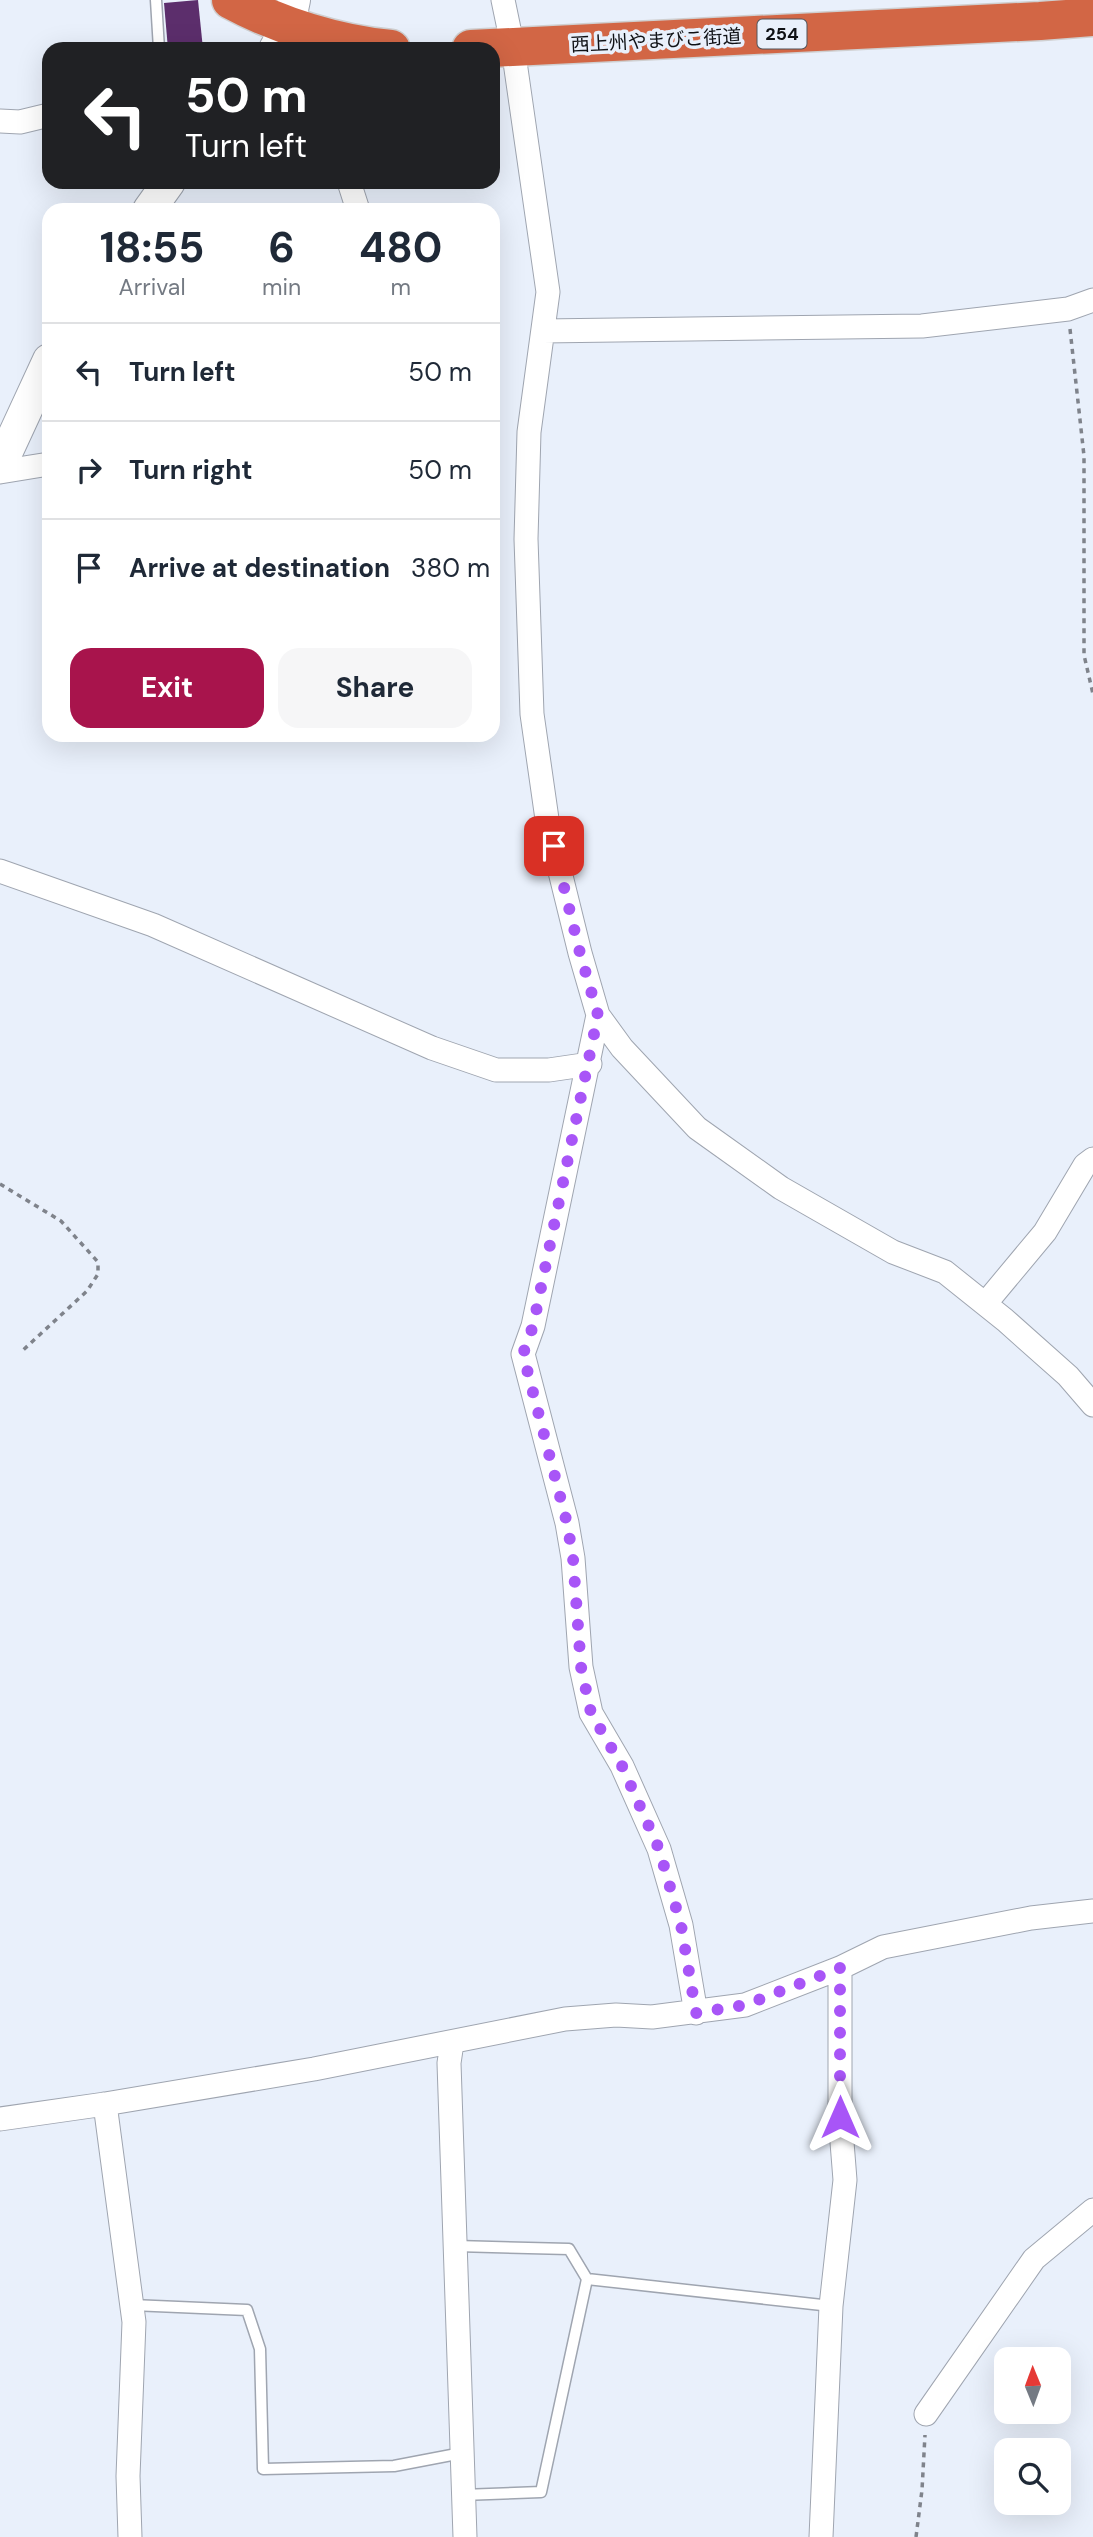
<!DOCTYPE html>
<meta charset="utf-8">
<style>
:root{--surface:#fff;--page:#f6f6f7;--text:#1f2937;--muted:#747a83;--line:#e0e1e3;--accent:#a8144c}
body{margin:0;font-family:"DM Sans","Noto Sans JP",sans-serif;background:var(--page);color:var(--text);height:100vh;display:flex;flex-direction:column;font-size:26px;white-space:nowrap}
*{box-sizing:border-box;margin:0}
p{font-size:23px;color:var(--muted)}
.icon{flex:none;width:38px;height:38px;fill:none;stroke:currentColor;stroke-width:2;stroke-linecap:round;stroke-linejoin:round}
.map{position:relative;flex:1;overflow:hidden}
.drawer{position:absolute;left:42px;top:203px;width:458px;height:539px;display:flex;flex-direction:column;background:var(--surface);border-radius:21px;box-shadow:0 7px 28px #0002}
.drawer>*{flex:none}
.guide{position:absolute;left:42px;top:42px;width:458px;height:147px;border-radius:21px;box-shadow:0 7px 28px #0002;background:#202124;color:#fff;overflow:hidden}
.needle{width:46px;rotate:359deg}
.buttons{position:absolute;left:994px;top:2347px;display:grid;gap:14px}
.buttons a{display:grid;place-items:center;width:77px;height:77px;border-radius:14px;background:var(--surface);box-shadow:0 7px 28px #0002;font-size:35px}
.pin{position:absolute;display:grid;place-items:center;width:60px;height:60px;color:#fff;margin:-30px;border-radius:14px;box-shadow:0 4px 10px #0006}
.me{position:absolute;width:77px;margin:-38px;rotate:0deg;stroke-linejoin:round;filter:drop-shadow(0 0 5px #0008)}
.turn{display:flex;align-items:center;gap:24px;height:147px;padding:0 28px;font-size:32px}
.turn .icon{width:91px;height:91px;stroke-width:2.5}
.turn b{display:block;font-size:49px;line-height:60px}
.eta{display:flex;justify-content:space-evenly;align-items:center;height:119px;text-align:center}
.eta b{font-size:42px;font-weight:700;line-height:49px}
.cta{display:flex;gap:14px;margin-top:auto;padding:14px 28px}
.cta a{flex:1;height:80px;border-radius:21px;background:var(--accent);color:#fff;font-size:28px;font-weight:700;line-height:80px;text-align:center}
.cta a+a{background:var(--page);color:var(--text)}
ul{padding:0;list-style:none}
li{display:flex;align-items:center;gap:21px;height:98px;padding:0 28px;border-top:2px solid var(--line)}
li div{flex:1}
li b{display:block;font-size:26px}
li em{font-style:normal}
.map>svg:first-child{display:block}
.building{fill:#5c2e6c}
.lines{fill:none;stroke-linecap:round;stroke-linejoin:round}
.lane-casing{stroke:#9fa5b0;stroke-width:13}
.street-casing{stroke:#9fa5b0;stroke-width:25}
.secondary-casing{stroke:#9fa5b0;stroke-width:34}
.highway-casing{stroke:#cfcfd0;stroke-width:41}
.path{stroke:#7f838b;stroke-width:3.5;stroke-dasharray:5 5;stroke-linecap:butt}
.lane{stroke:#fff;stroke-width:10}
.street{stroke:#fff;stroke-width:23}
.secondary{stroke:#fff;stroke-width:32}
.highway{stroke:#d26645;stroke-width:38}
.route{stroke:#a855f7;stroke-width:12;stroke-dasharray:0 21.6}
.labels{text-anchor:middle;stroke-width:7;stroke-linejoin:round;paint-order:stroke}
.shield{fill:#e9f0fb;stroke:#50545a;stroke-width:2}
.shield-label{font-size:18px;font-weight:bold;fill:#0f1115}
.street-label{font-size:19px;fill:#0f1115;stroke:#e9f0fb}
</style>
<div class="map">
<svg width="1093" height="2537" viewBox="0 0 1093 2537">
<rect width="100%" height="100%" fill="#e9f0fb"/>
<!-- building -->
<path class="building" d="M198 0 203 49H168L164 3Z"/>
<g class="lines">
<!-- lane casing -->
<g class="lane-casing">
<path id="lane" d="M156 0 159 49
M456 2246 569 2249 587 2279 831 2306
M132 2305 247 2310 260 2349 263 2469 394 2466 462 2453
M462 2495 541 2492 587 2279"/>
</g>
<!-- street casing -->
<g class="street-casing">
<path id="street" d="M503 0 513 48 548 292 529 432 526 539 532 714 547 819 580 953 598 1015 622 1048 697 1128 781 1188 893 1252 945 1272 1005 1320 1068 1376 1093 1405
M0 121 20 122 49 115
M349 182 358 210
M543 331 922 326 1068 309 1093 300
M0 472 49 464
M0 871 153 925 432 1048 496 1070H549L590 1064
M598 1015 533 1326 523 1354 567 1523 573 1558 581 1667 591 1713 622 1766 659 1849 681 1925 696 2013
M985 1304 1045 1232 1085 1165 1093 1159
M452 2043 449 2063 465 2537
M105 2104 134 2322 128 2476 130 2537
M0 2119 105 2104 314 2069 565 2019 616 2015 652 2017 745 2005 840 1968 883 1947 1031 1918 1093 1911
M926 2414 1034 2259 1093 2210
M821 2537 831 2306 845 2180 840 2117V1968"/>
</g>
<!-- secondary casing -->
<g class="secondary-casing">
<path id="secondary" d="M275 49 289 24 294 0
M149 210 169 182
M0 466 49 360"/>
</g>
<!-- highway casing -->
<g class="highway-casing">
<path id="highway" d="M231 0C279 26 338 44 391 49
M471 49 1040 21 1093 17"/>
</g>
<!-- path -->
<path class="path" d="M1070 329 1084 456V655L1093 694
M0 1184 61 1221 98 1262V1274L87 1291 21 1352
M916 2537 922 2490 925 2435"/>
<!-- lane -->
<use href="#lane" class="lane"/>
<!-- street -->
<use href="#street" class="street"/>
<!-- secondary -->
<use href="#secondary" class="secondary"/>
<!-- highway -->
<use href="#highway" class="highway"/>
</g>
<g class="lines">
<!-- route -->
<path class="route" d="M554 846 580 953 598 1015 533 1326 523 1354 567 1523 573 1558 581 1667 591 1713 622 1766 659 1849 681 1925 696 2013 745 2005 840 1968V2117"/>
</g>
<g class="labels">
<!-- shield labels -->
<rect class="shield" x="757.5" y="19.5" width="49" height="29" rx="5"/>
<g class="shield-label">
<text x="782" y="40">254</text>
</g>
<!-- street labels -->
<g class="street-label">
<text transform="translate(656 40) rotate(-3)" y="7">西上州やまびこ街道</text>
</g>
</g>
</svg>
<div class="buttons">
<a><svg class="needle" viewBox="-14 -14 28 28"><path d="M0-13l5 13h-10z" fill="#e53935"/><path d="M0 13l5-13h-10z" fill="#747a83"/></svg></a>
<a><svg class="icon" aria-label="search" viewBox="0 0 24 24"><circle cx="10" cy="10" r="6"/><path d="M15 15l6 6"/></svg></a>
</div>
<div class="pin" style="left:554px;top:846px;background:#d93025"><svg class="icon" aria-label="arrive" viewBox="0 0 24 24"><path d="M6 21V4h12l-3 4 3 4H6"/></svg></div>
<svg class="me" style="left:840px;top:2117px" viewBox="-20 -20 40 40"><path d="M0-17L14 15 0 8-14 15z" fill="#a855f7" stroke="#fff" stroke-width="4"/></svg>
<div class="guide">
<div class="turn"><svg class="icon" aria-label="left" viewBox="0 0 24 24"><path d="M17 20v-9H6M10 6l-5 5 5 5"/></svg><div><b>50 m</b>Turn left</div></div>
</div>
<section class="drawer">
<div class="eta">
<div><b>18:55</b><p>Arrival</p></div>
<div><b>6</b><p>min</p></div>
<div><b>480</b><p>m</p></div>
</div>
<ul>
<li><svg class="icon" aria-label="left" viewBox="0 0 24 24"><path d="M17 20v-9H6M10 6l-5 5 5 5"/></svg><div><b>Turn left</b></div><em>50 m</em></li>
<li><svg class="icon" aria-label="right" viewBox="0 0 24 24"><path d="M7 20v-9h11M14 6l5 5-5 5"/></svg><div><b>Turn right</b></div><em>50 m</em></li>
<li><svg class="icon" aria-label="arrive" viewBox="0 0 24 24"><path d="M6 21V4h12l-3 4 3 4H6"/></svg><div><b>Arrive at destination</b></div><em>380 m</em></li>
</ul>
<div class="cta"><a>Exit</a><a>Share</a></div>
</section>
</div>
